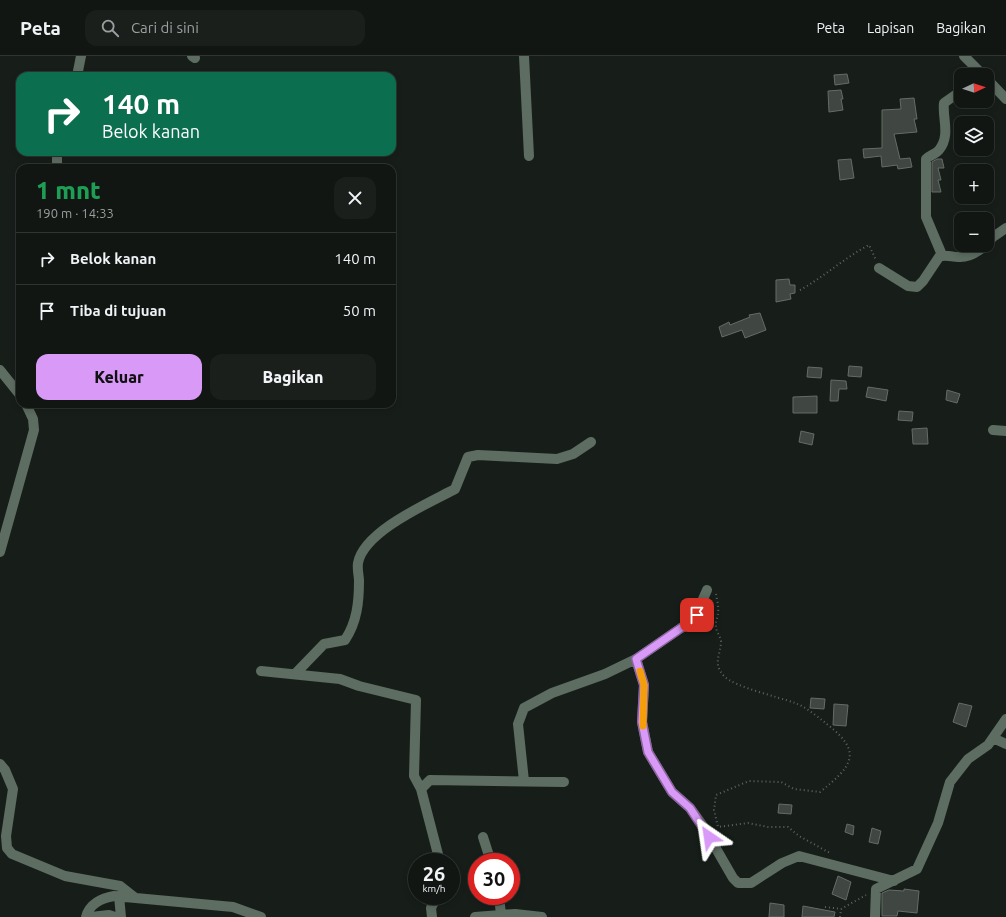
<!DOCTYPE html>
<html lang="id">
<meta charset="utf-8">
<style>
:root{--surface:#111613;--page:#1a1f1c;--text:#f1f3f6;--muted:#9c9fa0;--line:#303533;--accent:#d99af7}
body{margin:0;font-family:Ubuntu,sans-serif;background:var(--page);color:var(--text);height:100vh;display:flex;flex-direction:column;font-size:15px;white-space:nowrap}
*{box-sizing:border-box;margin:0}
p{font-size:13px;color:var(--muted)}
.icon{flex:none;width:22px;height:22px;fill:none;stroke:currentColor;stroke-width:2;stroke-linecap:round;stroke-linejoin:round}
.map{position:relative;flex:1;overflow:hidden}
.sheet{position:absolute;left:16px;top:108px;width:380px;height:244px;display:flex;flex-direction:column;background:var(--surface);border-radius:12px;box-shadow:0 2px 6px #0003,0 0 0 1px var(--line)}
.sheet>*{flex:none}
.hud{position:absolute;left:16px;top:16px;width:380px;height:84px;border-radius:12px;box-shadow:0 2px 6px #0003,0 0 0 1px var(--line);background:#0b6e4f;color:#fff;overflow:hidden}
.needle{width:26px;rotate:86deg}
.fabs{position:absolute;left:954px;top:12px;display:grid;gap:8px}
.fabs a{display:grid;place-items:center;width:40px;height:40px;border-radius:8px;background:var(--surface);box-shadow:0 2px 6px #0003,0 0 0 1px var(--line);font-size:20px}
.speed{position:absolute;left:408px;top:797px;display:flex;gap:8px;font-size:20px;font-weight:700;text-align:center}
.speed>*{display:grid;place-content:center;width:52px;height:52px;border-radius:50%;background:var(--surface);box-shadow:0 2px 6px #0003,0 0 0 1px var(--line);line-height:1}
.speed small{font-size:10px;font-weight:400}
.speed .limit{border:6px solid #d22;background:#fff;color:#111}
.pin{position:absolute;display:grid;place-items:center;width:34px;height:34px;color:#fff;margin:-17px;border-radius:8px;box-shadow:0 2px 6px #0006}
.me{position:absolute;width:44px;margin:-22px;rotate:328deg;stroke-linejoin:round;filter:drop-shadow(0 0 3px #0008)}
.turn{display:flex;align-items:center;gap:14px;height:84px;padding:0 20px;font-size:18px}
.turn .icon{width:52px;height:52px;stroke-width:2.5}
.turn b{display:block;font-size:28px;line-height:34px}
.round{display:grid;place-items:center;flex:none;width:42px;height:42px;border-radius:12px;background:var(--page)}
.headline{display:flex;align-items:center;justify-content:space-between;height:68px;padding:0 20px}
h1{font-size:24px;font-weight:800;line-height:30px;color:#1e9e55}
.cta{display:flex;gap:8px;margin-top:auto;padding:8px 20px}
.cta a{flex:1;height:46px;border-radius:12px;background:var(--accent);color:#111;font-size:16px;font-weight:800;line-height:46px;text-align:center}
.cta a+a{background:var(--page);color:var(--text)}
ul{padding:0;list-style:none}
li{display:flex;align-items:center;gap:12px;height:52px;padding:0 20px;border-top:1px solid var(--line)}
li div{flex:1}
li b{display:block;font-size:15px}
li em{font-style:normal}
header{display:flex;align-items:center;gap:24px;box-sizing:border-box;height:56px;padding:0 20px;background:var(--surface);border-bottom:1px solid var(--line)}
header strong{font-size:19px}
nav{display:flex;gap:22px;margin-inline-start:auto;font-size:14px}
.search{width:280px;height:36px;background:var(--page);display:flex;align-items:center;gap:10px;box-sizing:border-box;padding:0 14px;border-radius:12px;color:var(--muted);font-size:15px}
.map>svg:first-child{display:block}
.building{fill:#404742;stroke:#646c67}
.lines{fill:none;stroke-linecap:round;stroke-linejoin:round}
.path{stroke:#5e6560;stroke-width:2;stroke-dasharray:1 3;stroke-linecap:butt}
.minor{stroke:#5d6d62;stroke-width:10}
.route-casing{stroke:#8d64a1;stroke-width:10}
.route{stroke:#d99af7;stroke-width:7}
.slow{stroke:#f59e0b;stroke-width:7}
</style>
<header>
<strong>Peta</strong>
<div class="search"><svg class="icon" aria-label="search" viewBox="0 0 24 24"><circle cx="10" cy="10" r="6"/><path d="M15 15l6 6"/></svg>Cari di sini</div>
<nav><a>Peta</a><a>Lapisan</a><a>Bagikan</a></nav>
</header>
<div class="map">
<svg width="1006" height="861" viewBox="0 0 1006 861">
<rect width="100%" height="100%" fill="#171e19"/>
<!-- building -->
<path class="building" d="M847 18 849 27 835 29 834 19Z
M841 34 843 43H841L843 54 829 56 828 35Z
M914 42 917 63H914L917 76 894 78 900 103 910 102 912 111 898 113 897 109 882 111 881 100 864 102 863 93 882 92V54L901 53 900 43Z
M851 103 854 122 840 124 838 104Z
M937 103H942L944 112H938L941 124H938L941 136H932V106Z
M789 223 790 229H795V237L790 238 791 243 776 246V224Z
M760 257 766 274 745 282 742 274 722 281 719 271 729 266 730 269 750 261 749 259Z
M849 310 862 311 861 321 848 320Z
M808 311 822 312 821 322 807 321Z
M831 324 846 325 847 333H839L838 345H830Z
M868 331 888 334 886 345 866 341Z
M947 334 960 338 957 347 946 344Z
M817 340V357H793V341Z
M899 355 913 356 912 365 898 364Z
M927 372 928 388H913L912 373Z
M801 375 814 378 812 389 799 386Z
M811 642 825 643 824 653 810 652Z
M959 647 972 650 966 671 953 666Z
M834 648 848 649 846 670 833 669Z
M779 748 792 749 791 758 778 757Z
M847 768 854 770 853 779 845 776Z
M872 772 881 775 878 788 869 786Z
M838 820 851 826 846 844 832 838Z
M904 833 919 835 917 857 898 855 897 860H882V837L889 834 904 835Z
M770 847 784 849V861H769Z
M803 850 835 856 834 861H802Z"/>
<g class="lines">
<!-- path -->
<path class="path" d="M800 234C824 221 844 202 869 189L876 204
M716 538C717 544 719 551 718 556 718 561 715 566 716 571 716 576 721 581 721 585 721 599 712 607 724 620 734 631 779 641 795 647 806 651 818 661 828 669 864 697 851 711 820 736L794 733 781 726 749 725 716 739 714 754 718 771 748 767 768 771H788L799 780 830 797
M825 851 841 853 866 839
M840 861 841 853"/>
<!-- minor -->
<path class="minor" d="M192 0 195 2
M524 0 529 100
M964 0 983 19
M77 20 81 0
M987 23 1006 43
M57 112V96
M987 187 993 181 1006 172
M942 199 926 161V103C930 99 936 98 939 94 951 79 942 62 944 47L961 35
M879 212 908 230 917 231 923 225 939 201C945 198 952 201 958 201 968 202 979 195 986 189
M0 314 20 339
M993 374 1006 375
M0 496 34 374 33 363 26 348
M707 534 693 566 681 572 636 603 644 629 642 666 648 696 672 736 690 752 703 770 733 822 738 827H751L782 807 799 800 894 825
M261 615 340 623 359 630 416 644 414 720 421 733 440 806
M295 618 324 588 345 584C357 566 359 546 359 525 359 520 357 513 358 507 364 475 429 447 455 433L468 401 478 399 557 403 573 398 591 386
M993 682 1006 688
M0 708 5 714 13 733 6 780 7 792 12 798 65 820 120 830 134 841
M524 725 518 668 524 652 552 637 605 618 636 603
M421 733 430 724 564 726
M483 781 491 806
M119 840 121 861
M499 840 501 859
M86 861C89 848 102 842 114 840L233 851 261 861
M91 861 109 859 115 861
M432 861 431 852 437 840
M475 861 515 858 542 861
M875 861 876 833 917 813 938 767 950 726 968 703 988 689 1006 663"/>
</g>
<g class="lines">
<!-- route casing -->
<g class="route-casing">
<path id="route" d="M697 559 693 566 681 572 636 603 644 629 642 666 648 696 672 736 690 752 709 781"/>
</g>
<!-- route -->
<use href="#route" class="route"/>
<!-- slow -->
<path class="slow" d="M640 615 644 629 643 670"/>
</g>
</svg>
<div class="fabs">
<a><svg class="needle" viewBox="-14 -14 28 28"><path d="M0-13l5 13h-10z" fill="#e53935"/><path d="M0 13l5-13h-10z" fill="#9c9fa0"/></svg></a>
<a><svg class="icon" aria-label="layers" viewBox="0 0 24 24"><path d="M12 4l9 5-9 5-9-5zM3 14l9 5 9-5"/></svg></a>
<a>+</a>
<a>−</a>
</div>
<div class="speed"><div>26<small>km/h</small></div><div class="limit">30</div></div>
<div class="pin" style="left:697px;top:559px;background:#d93025"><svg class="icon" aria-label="arrive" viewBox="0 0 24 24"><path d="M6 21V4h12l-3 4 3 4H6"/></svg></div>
<svg class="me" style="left:709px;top:781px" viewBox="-20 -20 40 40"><path d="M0-17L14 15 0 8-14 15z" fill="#d99af7" stroke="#fff" stroke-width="4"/></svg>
<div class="hud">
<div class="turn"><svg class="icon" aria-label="right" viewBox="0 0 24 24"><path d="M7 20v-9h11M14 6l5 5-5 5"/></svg><div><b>140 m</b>Belok kanan</div></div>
</div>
<section class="sheet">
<div class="headline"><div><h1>1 mnt</h1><p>190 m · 14:33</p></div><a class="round"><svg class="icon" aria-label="close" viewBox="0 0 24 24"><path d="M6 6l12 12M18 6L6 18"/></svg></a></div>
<ul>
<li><svg class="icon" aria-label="right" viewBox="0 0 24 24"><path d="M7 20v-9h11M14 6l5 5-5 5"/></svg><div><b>Belok kanan</b></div><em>140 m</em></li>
<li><svg class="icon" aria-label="arrive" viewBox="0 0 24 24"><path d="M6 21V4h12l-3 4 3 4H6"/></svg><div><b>Tiba di tujuan</b></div><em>50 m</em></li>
</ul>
<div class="cta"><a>Keluar</a><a>Bagikan</a></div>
</section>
</div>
